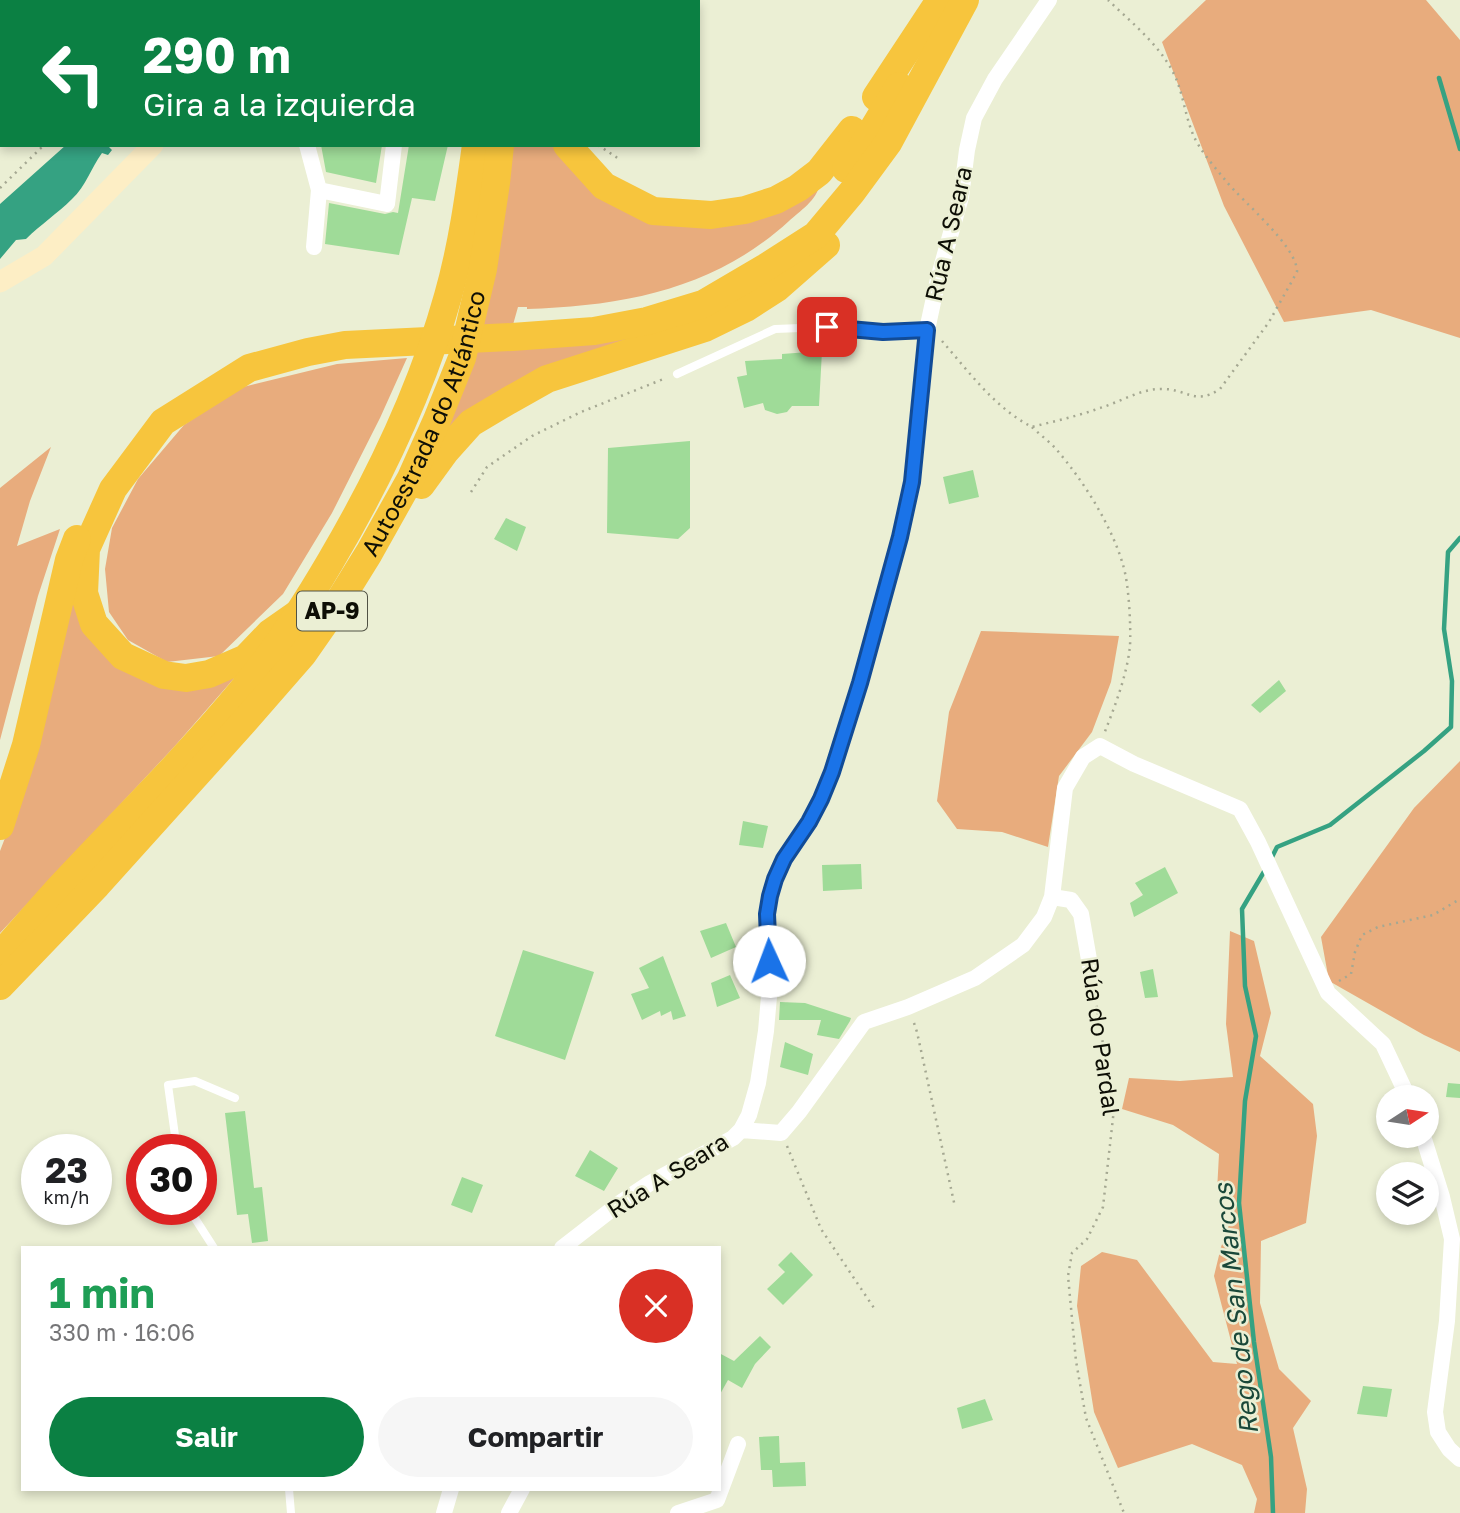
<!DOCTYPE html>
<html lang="es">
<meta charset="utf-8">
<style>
:root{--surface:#fff;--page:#f6f6f6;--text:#202124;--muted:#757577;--accent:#0b8043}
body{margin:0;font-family:"Golos Text",sans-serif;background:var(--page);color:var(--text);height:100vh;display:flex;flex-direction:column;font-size:26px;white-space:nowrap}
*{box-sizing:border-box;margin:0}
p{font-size:23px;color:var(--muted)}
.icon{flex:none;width:38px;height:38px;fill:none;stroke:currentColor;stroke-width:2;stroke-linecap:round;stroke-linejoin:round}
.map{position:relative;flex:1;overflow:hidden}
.drawer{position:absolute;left:21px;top:1246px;width:700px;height:245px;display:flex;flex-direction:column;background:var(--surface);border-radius:0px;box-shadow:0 4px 10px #0003}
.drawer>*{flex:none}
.banner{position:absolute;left:0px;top:0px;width:700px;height:147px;box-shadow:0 4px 10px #0003;background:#0b8043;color:#fff;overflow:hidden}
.needle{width:46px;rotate:78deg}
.fabs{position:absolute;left:1376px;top:1085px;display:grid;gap:14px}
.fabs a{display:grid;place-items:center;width:63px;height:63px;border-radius:50%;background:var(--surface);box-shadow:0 4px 10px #0003;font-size:35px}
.speed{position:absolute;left:21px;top:1134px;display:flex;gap:14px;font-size:35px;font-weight:700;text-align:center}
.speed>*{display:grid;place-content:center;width:91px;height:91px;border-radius:50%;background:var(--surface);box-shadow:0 4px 10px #0003;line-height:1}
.speed small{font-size:18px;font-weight:400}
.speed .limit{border:10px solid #d22;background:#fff;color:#111}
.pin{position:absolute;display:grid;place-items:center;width:60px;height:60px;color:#fff;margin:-30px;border-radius:14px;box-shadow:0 4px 10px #0006}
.me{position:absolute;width:77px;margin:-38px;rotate:358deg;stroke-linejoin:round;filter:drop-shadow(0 0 5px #0008)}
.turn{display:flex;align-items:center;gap:24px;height:147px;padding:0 28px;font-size:32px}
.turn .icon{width:91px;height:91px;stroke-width:2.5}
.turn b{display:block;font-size:49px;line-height:60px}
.round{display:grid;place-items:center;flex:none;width:74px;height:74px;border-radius:37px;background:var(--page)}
.overview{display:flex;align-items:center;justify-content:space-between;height:119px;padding:0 28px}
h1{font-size:42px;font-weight:700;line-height:52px;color:#1e9e55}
.action{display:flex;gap:14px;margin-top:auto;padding:14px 28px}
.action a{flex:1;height:80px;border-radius:42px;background:var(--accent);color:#fff;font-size:28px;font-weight:700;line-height:80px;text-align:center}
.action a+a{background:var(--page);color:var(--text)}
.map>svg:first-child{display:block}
.green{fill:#e8ac7d}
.water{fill:#35a282}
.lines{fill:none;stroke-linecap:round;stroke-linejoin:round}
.stream{stroke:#35a282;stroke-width:4.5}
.building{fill:#9fdb98}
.path{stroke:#a5a892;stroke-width:2.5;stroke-dasharray:2 5;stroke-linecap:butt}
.lane{stroke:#fff;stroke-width:8}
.street{stroke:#fff;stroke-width:16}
.secondary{stroke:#fdeec5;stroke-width:21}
.highway{stroke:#f7c53d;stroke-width:28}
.route-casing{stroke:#114b97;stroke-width:18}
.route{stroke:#1a73e8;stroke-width:12}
.labels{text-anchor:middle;stroke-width:5;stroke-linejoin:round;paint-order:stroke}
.shield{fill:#ebefd4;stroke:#505244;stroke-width:2}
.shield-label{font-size:23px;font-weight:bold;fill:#0e0f06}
.street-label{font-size:24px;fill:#0e0f06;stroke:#ebefd4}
.water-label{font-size:26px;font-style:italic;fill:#1a4839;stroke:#ebefd4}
</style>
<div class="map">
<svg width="1460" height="1513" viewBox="0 0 1460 1513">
<rect width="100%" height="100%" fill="#ebefd4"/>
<!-- green -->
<path class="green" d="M1206 0H1426L1460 40V338L1371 310 1284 322 1224 206 1162 42Z
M512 145H554L655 218 819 185C818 199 799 212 789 221 715 289 624 306 527 309V307H518L507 346 644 332 451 433 442 428Z
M407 358 380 418 332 513 283 594 219 656 167 662 128 640 109 612 105 569 112 528 138 479 184 425 239 388 337 364Z
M51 447 30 501 17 546 60 529 38 596 0 740V488Z
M80 566 123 664 244 667 174 747 0 933V851L5 838Z
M981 631 1119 636 1111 682 1092 732 1059 776 1048 847 1002 832 957 829 937 801 949 712Z
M1460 761V1052L1424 1035 1329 981 1321 937 1414 808Z
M1230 931 1254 941 1271 1013 1260 1056 1313 1104 1317 1136 1306 1223 1261 1241 1260 1303 1279 1369 1311 1401 1293 1428 1307 1489 1305 1513H1254L1257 1499 1242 1465 1192 1444 1118 1468 1094 1412 1077 1306 1081 1266 1102 1252 1137 1260 1213 1362 1237 1364 1214 1276 1221 1247 1237 1203 1217 1191 1219 1154 1173 1125 1122 1109 1129 1078 1180 1081 1233 1077 1226 1024Z"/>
<!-- water -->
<path class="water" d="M66 145H110L109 147 112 150 108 155 102 153C91 168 86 186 72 199 58 213 40 225 26 239L16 240 0 259V204Z"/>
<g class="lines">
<!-- stream -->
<path class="stream" d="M1439 78 1460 149
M1271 859 1277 847 1330 825 1424 751 1451 727 1452 681 1444 629 1448 552 1460 538
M1265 870 1242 909 1245 986 1256 1036 1245 1101 1239 1203 1254 1342 1271 1457 1273 1513"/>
</g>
<!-- building -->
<path class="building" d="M321 145H382L376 183 326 172Z
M409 145H448L435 201 412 198 399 255 325 244 329 203 385 214 393 212 398 213Z
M822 351 819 406H792L787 412 777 414 765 410 763 403 744 408 737 377 747 375 745 361 782 359V354Z
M690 441V528L678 539 607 533 608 448Z
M973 470 979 497 949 504 943 477Z
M506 518 526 527 517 551 494 539Z
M1279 680 1286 691 1260 713 1251 705Z
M743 821 768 826 763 848 739 845Z
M861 864 862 889 823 891 822 865Z
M1165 867 1178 893 1134 917 1130 903 1143 895 1135 883Z
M726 923 736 947 711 958 700 931Z
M523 950 594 972 565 1060 495 1036Z
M663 956 686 1016 673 1020 671 1011 661 1016 660 1011 642 1020 631 994 649 988 639 968Z
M1153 969 1158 997 1145 998 1140 972Z
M730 975 740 998 717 1007 711 983Z
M780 1002 805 1003 851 1018 850 1021 839 1039 817 1035 821 1020H779Z
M785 1042 813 1054 808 1075 780 1067Z
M1448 1083 1460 1084V1098L1446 1097Z
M245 1111 254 1188 262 1187 268 1241 252 1243 248 1214 237 1215 225 1113Z
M590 1150 618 1168 604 1191 575 1176Z
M462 1177 483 1185 472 1213 451 1205Z
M791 1252 813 1275 783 1305 767 1289 785 1272 778 1265Z
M760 1336 771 1347 755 1364 742 1388 728 1380 719 1396V1353L734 1361Z
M1363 1386 1392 1389 1387 1417 1357 1414Z
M985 1399 993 1420 962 1429 957 1408Z
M779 1436 780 1463 805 1462 806 1486 773 1487 772 1470H761L759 1437Z"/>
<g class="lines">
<!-- path -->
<path class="path" d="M233 2 234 0
M574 2V0
M598 145 619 159
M0 188 44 145
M942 341C969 372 995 408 1032 427 1055 421 1078 416 1100 408 1120 402 1142 388 1163 389 1187 389 1195 406 1220 389L1269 322 1297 272C1298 247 1242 201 1226 181 1214 166 1199 150 1192 132 1185 114 1183 94 1175 76 1160 45 1132 23 1108 0
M1032 427C1040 435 1049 441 1056 449 1083 480 1112 526 1123 565 1129 584 1131 626 1130 646 1127 675 1115 706 1104 734
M471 492 487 467 532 436 581 412 666 378
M1339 981 1351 974 1355 952 1362 935 1378 927 1433 915 1460 899
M1093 985 1114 1109 1103 1207 1087 1239 1072 1253 1068 1276 1076 1361 1086 1418 1124 1513
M914 1023 917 1032 955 1207
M787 1146 821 1229 874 1308"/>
<!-- lane -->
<path class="lane" d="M677 374 775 329 826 327 883 332 927 330
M177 1150 168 1085 195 1081 235 1098
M189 1209 214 1248
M289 1489 291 1513"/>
<!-- street -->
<path class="street" d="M323 0 324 2
M307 145 319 190 387 204 394 145
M314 247 319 190
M1052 897 1071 900 1081 914 1091 971
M741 1130 781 1133 799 1112 864 1022 908 1007 975 978 1023 945 1044 917 1052 897 1065 788 1083 757 1100 746 1134 764 1240 809 1258 842 1328 993 1383 1044 1408 1097
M1423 1136 1442 1197 1452 1239 1447 1321 1435 1412 1438 1432 1449 1449 1460 1459
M562 1248 620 1203 650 1183 733 1138 741 1130 749 1115 758 1083 766 1031 770 985 767 914 770 896 775 879 784 859 809 822 821 799 832 772 860 683 900 537 912 482 927 330 938 279 961 197 967 150 974 118 995 79 1049 0
M444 1513 451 1489
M509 1513 522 1489
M678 1513 717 1500 738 1444"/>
<!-- secondary -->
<path class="secondary" d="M304 2 306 0
M0 282 44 256 153 145"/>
<!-- highway -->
<g class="highway">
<path d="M519 0V2"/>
<path d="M482 2V0"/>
<path d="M876 97 940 0"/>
<path d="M567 145 604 186 653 211 711 215 745 210 776 200 798 188 819 172 852 130"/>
<path d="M846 169 861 149 899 86"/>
<path d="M421 485 445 452 471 423 508 401 547 379 705 328 746 308 777 288 826 245"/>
<path d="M300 612 270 633 246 658 209 674 186 678 164 675 123 656 94 624 84 593 86 549 113 489 163 422 249 368 308 352 345 345 512 337 594 331 647 321 703 304 766 267 816 235 852 192 888 143 965 0"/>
<path d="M0 826 26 745 69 560 77 539"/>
<path d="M0 955C18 935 35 915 53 895 115 828 181 764 240 693 275 652 303 608 330 562 379 479 422 389 448 296 462 247 469 196 476 145"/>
<path id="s1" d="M0 986 97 885 242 724 303 654 333 611 369 553 411 478 437 420 462 358 483 269 496 183 500 145"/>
</g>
</g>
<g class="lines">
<!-- route casing -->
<g class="route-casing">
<path id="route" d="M769 961 767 914 770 896 775 879 784 859 809 822 821 799 832 772 860 683 900 537 912 482 927 330 883 332 827 327"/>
</g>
<!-- route -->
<use href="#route" class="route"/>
</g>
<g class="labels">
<!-- shield labels -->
<rect class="shield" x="297" y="591.5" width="70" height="39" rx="5"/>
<g class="shield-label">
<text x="332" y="619">AP-9</text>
</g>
<!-- street labels -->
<g class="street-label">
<text transform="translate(949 234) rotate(-77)" y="8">Rúa A Seara</text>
<text dy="8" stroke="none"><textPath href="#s1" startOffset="712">Autoestrada do Atlántico</textPath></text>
<text transform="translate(1100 1037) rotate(82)" y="8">Rúa do Pardal</text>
<text transform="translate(668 1176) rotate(-32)" y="8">Rúa A Seara</text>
</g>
<!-- water labels -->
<g class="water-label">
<text transform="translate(1236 1309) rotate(-96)" y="9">Rego de San Marcos</text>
</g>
</g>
</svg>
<div class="fabs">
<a><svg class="needle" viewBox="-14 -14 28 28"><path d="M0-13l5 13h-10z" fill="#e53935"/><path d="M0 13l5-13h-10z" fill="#757577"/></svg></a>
<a><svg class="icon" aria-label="layers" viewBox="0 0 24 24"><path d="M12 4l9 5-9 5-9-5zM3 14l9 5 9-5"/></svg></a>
</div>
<div class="speed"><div>23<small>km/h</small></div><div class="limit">30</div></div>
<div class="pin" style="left:827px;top:327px;background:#d93025"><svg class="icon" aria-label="arrive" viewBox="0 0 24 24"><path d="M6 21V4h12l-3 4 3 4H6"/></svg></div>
<svg class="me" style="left:769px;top:961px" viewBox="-20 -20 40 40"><circle r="19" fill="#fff"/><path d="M0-13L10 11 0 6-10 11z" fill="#1a73e8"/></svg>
<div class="banner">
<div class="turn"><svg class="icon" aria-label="left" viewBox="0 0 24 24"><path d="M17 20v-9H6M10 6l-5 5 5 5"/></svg><div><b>290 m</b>Gira a la izquierda</div></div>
</div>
<section class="drawer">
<div class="overview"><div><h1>1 min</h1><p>330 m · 16:06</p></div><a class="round" style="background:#d93025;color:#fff"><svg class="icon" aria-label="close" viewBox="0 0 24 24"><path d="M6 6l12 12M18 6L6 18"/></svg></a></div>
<div class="action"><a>Salir</a><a>Compartir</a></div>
</section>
</div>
